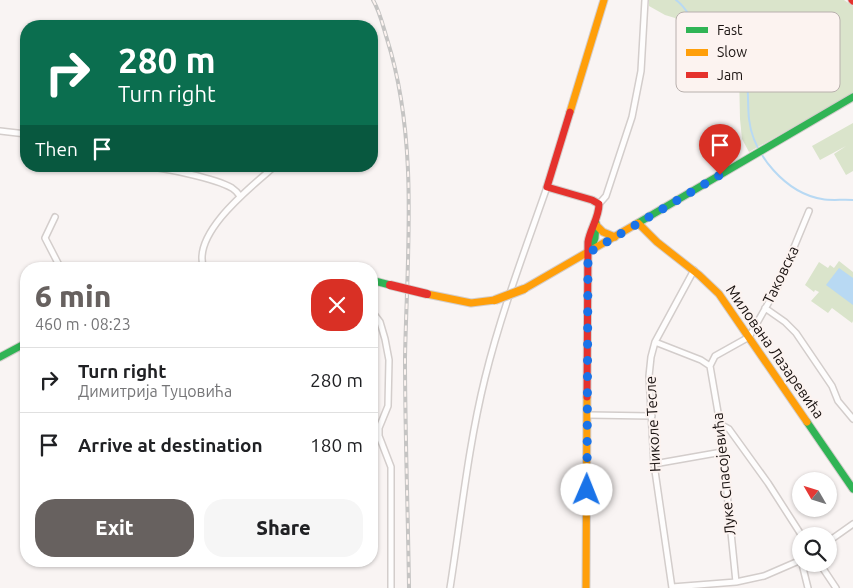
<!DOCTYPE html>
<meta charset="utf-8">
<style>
:root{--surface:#fff;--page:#f6f6f6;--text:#202124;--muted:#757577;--line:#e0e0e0;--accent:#67615f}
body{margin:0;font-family:Ubuntu,sans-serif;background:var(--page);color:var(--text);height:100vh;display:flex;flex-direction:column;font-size:19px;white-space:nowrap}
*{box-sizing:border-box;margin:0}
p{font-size:16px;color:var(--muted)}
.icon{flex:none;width:28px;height:28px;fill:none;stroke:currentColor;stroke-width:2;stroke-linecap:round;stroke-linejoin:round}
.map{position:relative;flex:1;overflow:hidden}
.details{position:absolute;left:20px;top:262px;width:358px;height:305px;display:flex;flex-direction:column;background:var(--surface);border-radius:20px;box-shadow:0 1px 4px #0004}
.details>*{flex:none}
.top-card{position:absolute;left:20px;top:20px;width:358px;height:152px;border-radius:20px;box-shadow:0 1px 4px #0004;background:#0b6e4f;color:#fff;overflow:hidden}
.needle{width:32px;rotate:309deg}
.controls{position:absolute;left:792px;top:472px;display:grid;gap:10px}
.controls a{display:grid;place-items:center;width:45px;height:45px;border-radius:50%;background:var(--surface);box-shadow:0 1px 4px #0004;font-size:25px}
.pin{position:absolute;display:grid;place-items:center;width:42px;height:42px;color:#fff;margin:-51px -21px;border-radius:50% 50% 50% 0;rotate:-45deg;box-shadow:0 0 5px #0007}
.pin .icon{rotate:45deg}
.me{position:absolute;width:55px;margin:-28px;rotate:1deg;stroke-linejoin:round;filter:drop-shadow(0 0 4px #0008)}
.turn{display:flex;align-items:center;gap:18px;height:105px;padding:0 15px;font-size:22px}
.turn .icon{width:65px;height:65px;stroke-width:2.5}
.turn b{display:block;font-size:35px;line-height:42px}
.then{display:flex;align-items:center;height:48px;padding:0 15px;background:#0003;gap:10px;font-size:19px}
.round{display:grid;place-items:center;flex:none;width:52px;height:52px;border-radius:20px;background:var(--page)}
.summary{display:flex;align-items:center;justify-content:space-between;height:85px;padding:0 15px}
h1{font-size:30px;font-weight:800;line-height:38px;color:var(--accent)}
.action{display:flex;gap:10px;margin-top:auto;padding:10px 15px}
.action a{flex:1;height:58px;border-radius:20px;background:var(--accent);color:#fff;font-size:20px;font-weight:800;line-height:58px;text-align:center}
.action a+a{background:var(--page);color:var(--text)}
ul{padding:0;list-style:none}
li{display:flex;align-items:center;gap:15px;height:65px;padding:0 15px;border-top:1px solid var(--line)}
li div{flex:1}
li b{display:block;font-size:19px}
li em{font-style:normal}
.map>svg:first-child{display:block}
.green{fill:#dae4cb}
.water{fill:#b8d9f3}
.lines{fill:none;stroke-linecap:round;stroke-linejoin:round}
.stream{stroke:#b8d9f3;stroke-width:2}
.street-casing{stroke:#d3cdcb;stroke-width:8}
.fast-casing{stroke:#d3cdcb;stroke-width:9}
.slow-casing{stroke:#d3cdcb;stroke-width:9}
.jam-casing{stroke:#d3cdcb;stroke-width:9}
.street{stroke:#fefdfd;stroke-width:5}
.fast{stroke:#30b455;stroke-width:7}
.slow{stroke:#ff9f0a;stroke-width:7}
.jam{stroke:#e5322d;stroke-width:7}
.rail-casing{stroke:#c5c4c3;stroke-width:4}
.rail{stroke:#fcf3f0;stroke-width:2;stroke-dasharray:5.5;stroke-linecap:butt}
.slow-bridge-casing{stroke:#d3cdcb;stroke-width:10;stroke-linecap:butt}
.jam-bridge-casing{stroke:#d3cdcb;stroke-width:10;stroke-linecap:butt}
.slow-bridge{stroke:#ff9f0a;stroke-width:8}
.jam-bridge{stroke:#e5322d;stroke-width:8}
.route{stroke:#1a73e8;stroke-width:9;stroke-dasharray:0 16.2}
.labels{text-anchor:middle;stroke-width:4;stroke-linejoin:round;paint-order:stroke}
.street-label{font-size:15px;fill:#191210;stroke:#fcf3f0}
.key{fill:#fcf3f0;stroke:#b8b0ad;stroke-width:1}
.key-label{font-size:14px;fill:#191210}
</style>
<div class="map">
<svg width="853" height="588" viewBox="0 0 853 588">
<rect width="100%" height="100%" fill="#f9f4f3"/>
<!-- green -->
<path class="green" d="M649 0H844L853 6V93L749 152 742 139 740 119 739 73 722 56 683 29 675 18 665 15 649 6Z
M853 123V171L846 175 834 154 846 146 820 160 812 146Z
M839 261 853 272V321L852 323 832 308 828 313 811 301 819 292 815 290 814 292 805 285 819 262 828 268 830 265 834 268Z"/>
<!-- water -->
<path class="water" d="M839 268 853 278V305L826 285Z"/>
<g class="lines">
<!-- stream -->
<path class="stream" d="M676 0C686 7 690 18 698 27 712 41 732 43 742 63 750 81 747 100 749 119 753 155 786 193 822 199 832 201 843 199 853 200"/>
<!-- street casing -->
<g class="street-casing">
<path id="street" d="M0 131 26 134
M144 166C164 168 215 178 232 188 235 190 238 193 240 196
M599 204 606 196 632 117 641 71 645 0
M55 217 45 238 61 269
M204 269C190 234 252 186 275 166
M765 308 785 322 796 333 832 386 838 401 853 419
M371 310 380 322 385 339 389 360 388 406 379 428V436L391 467V588
M655 342 701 360 710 366 715 356 749 337 778 286 809 211
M710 366 720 424 736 582
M588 415 652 416
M720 424 729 429 768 483 802 536
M654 464 722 452
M829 541 853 524
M802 564 808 588
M820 564 836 588
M672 587 736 582 764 576 801 560
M450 588C461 518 468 447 485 378 501 313 525 250 547 187
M672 588 654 464 649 376 651 357 655 342 694 270"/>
</g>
<!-- fast casing -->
<g class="fast-casing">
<path id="fast" d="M638 223 853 97
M591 249 595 238 596 223
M214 269 228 267 304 269
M371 280 390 285
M0 357 26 343
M807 422 853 489"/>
</g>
<!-- slow casing -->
<g class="slow-casing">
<path id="slow" d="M570 112 604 0
M596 225 603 232 615 237
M524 289 638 223 657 242 699 275 719 294 807 422
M427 294 471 303 495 300
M586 588 587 397"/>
</g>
<!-- jam casing -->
<g class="jam-casing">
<path id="jam" d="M852 0 853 1
M570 112 547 187 592 200 599 204C599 218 590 229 588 242L587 397"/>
</g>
<!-- street -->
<use href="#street" class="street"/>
<!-- fast -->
<use href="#fast" class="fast"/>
<!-- slow -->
<use href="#slow" class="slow"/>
<!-- jam -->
<use href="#jam" class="jam"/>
<!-- rail casing -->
<g class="rail-casing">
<path id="rail" d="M373 0C380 12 383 26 387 39 419 140 407 254 405 358 405 434 408 511 409 588"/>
</g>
<!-- rail -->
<use href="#rail" class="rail"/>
<!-- slow-bridge casing -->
<g class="slow-bridge-casing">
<path id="slow-bridge" d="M495 300 524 289"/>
</g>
<!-- jam-bridge casing -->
<g class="jam-bridge-casing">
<path id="jam-bridge" d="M390 285 427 294"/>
</g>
<!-- slow-bridge -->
<use href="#slow-bridge" class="slow-bridge"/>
<!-- jam-bridge -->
<use href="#jam-bridge" class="jam-bridge"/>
</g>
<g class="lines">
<!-- route -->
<path class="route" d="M587 490 588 253 720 175"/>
</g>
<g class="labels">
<!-- street labels -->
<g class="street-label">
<text transform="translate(781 275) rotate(-64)" y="5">Таковска</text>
<text transform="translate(775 352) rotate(55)" y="5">Милована Лазаревића</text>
<text transform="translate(653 424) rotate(-93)" y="5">Николе Тесле</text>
<text transform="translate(724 474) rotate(-96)" y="5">Луке Спасојевића</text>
</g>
</g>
<!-- legend -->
<rect x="676" y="12" width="164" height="80" rx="8" class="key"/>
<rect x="686" y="27" width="22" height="6" fill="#30b455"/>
<rect x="686" y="49" width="22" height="7" fill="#ff9f0a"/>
<rect x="686" y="72" width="22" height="6" fill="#e5322d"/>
<g class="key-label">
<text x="717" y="35">Fast</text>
<text x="717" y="57">Slow</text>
<text x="717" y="80">Jam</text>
</g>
</svg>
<div class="controls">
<a><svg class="needle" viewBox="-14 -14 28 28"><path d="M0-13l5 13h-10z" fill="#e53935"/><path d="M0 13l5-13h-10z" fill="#757577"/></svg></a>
<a><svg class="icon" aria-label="search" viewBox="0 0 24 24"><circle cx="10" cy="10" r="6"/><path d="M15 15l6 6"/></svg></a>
</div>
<div class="pin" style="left:720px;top:175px;background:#d93025"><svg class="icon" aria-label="arrive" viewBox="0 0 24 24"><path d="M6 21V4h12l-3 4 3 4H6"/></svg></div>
<svg class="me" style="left:587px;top:490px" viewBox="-20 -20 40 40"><circle r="19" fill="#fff"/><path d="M0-13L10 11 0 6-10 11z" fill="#1a73e8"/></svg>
<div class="top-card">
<div class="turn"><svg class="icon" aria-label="right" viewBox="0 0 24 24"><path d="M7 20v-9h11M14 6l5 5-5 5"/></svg><div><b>280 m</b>Turn right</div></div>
<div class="then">Then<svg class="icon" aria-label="arrive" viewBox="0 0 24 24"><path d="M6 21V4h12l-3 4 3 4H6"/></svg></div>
</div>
<section class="details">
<div class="summary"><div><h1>6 min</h1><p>460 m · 08:23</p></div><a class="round" style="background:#d93025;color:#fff"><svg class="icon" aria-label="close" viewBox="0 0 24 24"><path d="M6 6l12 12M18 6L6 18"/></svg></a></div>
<ul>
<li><svg class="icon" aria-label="right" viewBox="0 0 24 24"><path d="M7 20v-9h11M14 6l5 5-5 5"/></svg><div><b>Turn right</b><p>Димитрија Туцовића</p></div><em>280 m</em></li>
<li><svg class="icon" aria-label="arrive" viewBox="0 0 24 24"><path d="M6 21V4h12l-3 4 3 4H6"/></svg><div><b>Arrive at destination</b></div><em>180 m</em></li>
</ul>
<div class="action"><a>Exit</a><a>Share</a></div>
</section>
</div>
